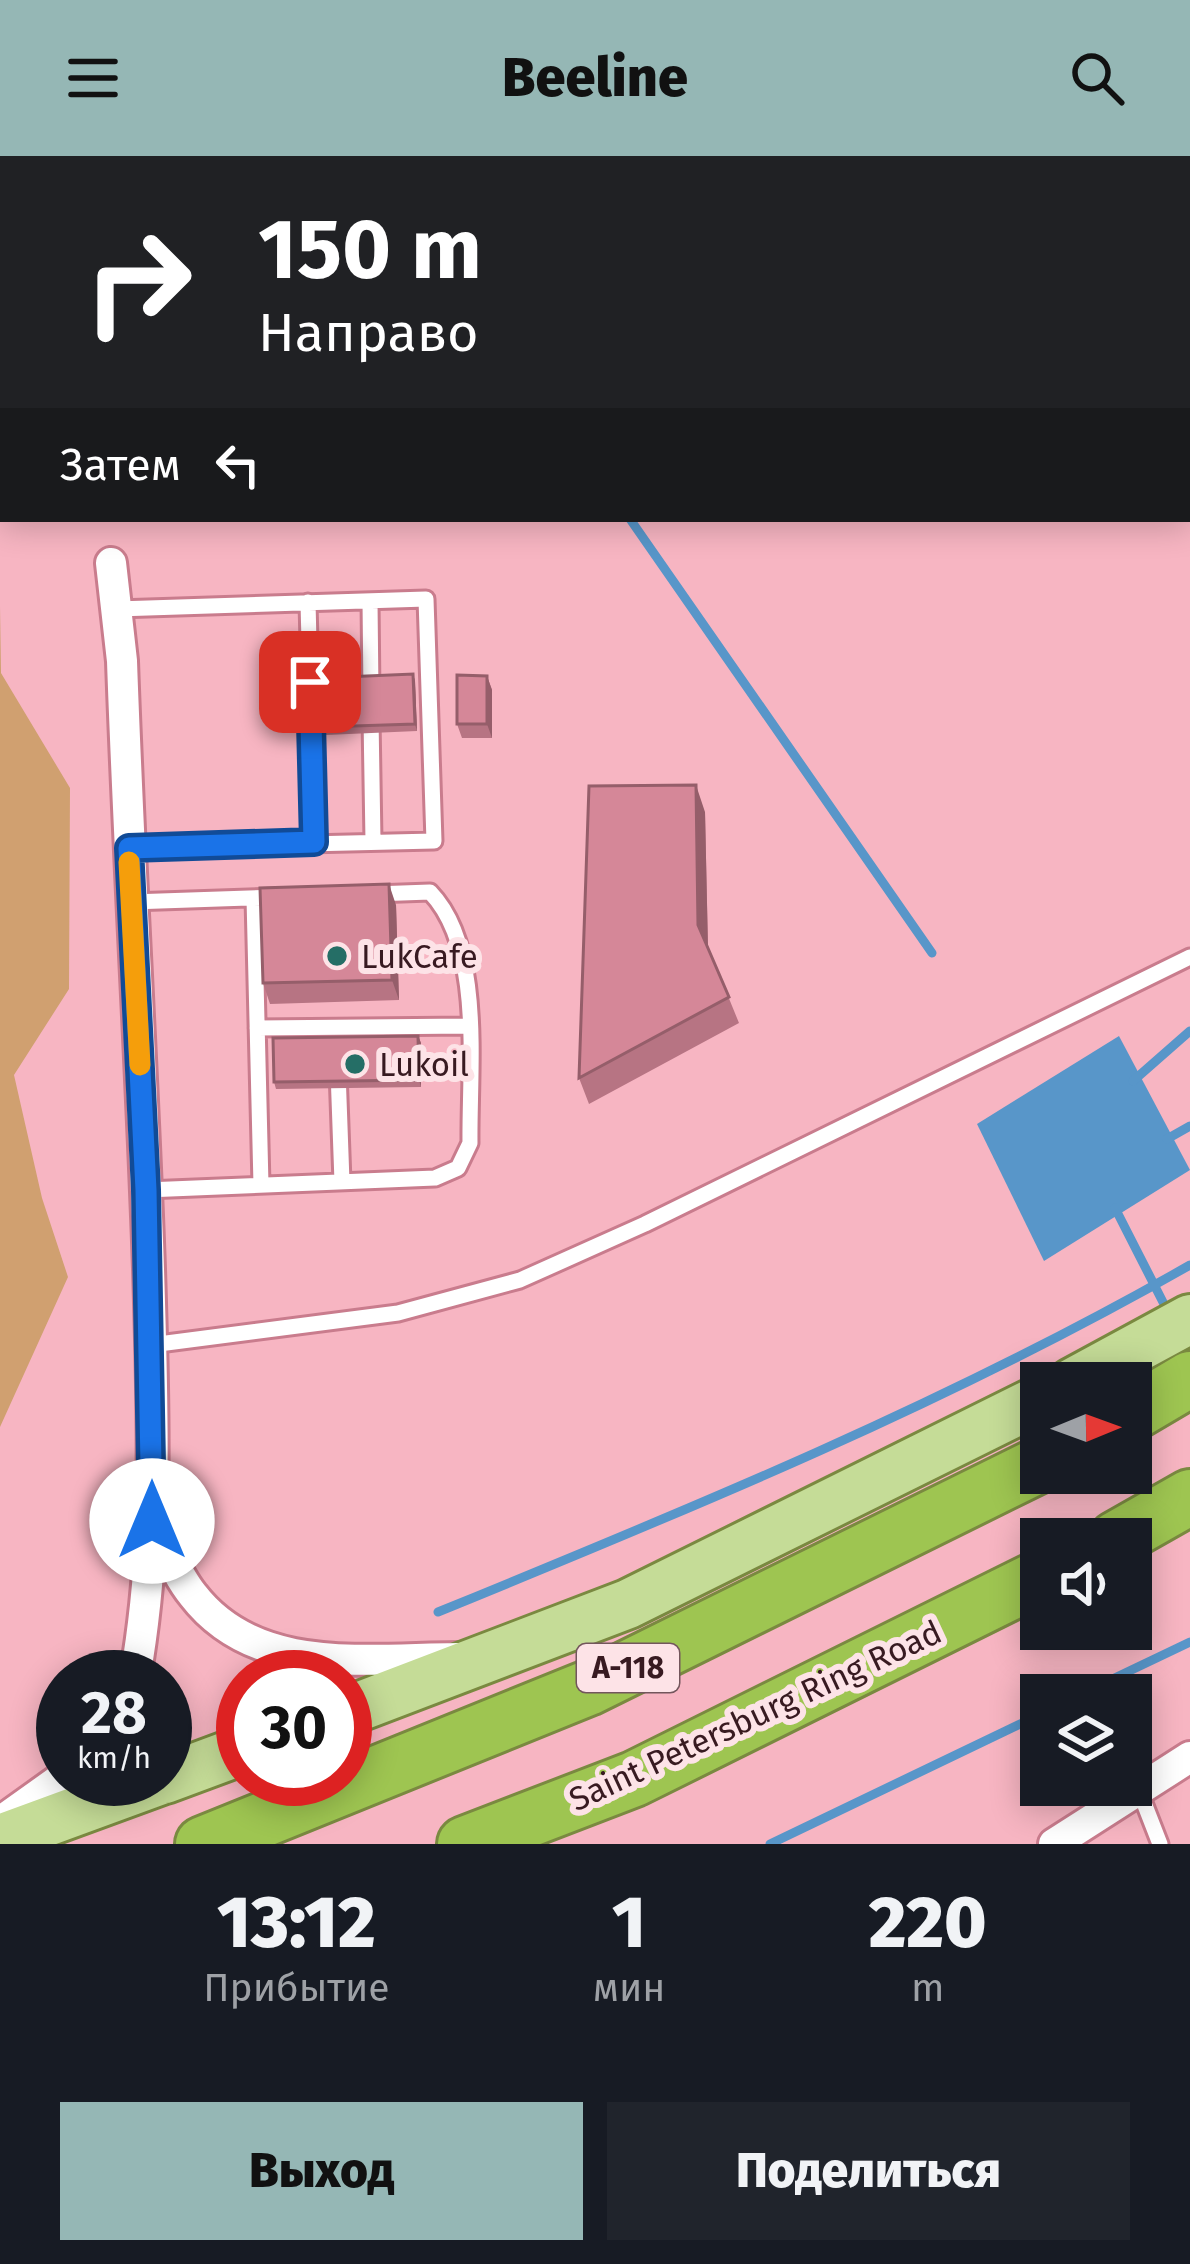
<!DOCTYPE html>
<html lang="ru">
<meta charset="utf-8">
<style>
:root{--surface:#171b24;--page:#20242c;--text:#f1f3f6;--muted:#9ea1a6;--accent:#95b7b5}
body{margin:0;font-family:"Fira Sans",sans-serif;background:var(--page);color:var(--text);height:100vh;display:flex;flex-direction:column;font-size:45px;white-space:nowrap}
*{box-sizing:border-box;margin:0}
p{font-size:39px;color:var(--muted)}
.icon{flex:none;width:66px;height:66px;fill:none;stroke:currentColor;stroke-width:2;stroke-linecap:round;stroke-linejoin:round}
.map{position:relative;height:1688px;overflow:hidden}
.details{display:flex;flex-direction:column;background:var(--surface);flex:1}
.details>*{flex:none}
.guide{position:absolute;left:0px;top:0px;width:1191px;height:366px;box-shadow:0 6px 30px #0003;background:#202124;color:#fff;overflow:hidden}
.needle{width:78px;rotate:89deg}
.buttons{position:absolute;left:1020px;top:1206px;display:grid;gap:24px}
.buttons a{display:grid;place-items:center;width:132px;height:132px;border-radius:0px;background:var(--surface);box-shadow:0 6px 30px #0003;font-size:60px}
.speed{position:absolute;left:36px;top:1494px;display:flex;gap:24px;font-size:60px;font-weight:700;text-align:center}
.speed>*{display:grid;place-content:center;width:156px;height:156px;border-radius:50%;background:var(--surface);box-shadow:0 6px 30px #0003;line-height:1}
.speed small{font-size:30px;font-weight:400}
.speed .limit{border:18px solid #d22;background:#fff;color:#111}
.pin{position:absolute;display:grid;place-items:center;width:102px;height:102px;color:#fff;margin:-51px;border-radius:24px;box-shadow:0 6px 18px #0006}
.me{position:absolute;width:132px;margin:-66px;rotate:0deg;stroke-linejoin:round;filter:drop-shadow(0 0 9px #0008)}
.turn{display:flex;align-items:center;gap:42px;height:252px;padding:0 60px;font-size:54px}
.turn .icon{width:156px;height:156px;stroke-width:2.5}
.turn b{display:block;font-size:84px;line-height:102px}
.then{display:flex;align-items:center;height:114px;padding:0 60px;background:#0003;gap:24px;font-size:45px}
.eta{display:flex;justify-content:space-evenly;align-items:center;height:204px;text-align:center}
.eta b{font-size:72px;font-weight:800;line-height:84px}
.action{display:flex;gap:24px;margin-top:auto;padding:24px 60px}
.action a{flex:1;height:138px;border-radius:0px;background:var(--accent);color:#111;font-size:48px;font-weight:800;line-height:138px;text-align:center}
.action a+a{background:var(--page);color:var(--text)}
header{display:flex;justify-content:space-between;align-items:center;height:156px;padding:0 60px;background:var(--accent);color:#111;font-size:54px;font-weight:800}
.map>svg:first-child{display:block}
.built{fill:#fda4b8}
.green{fill:#d0a070}
.water{fill:#5896c9}
.lines{fill:none;stroke-linecap:round;stroke-linejoin:round}
.stream{stroke:#5896c9;stroke-width:9}
.service-casing{stroke:#c97c8d;stroke-width:21}
.minor-casing{stroke:#c97c8d;stroke-width:36}
.primary-casing{stroke:#7a8940;stroke-width:54}
.motorway-casing{stroke:#7a8940;stroke-width:60}
.service{stroke:#fff;stroke-width:15}
.minor{stroke:#fff;stroke-width:30}
.primary{stroke:#c5dc97;stroke-width:48}
.motorway{stroke:#9ec551;stroke-width:54}
.wall{fill:#b77483}
.shaded-wall{fill:#955e6a}
.building{fill:#d58798;stroke:#955e6a;stroke-width:3}
.route-casing{stroke:#114b97;stroke-width:30}
.route{stroke:#1a73e8;stroke-width:21}
.slow{stroke:#f59e0b;stroke-width:21}
.poi-dot{fill:#256e66;stroke:#fde3e7;stroke-width:4.5}
.labels{text-anchor:middle;stroke-width:12;stroke-linejoin:round;paint-order:stroke}
.shield{fill:#fde3e7;stroke:#73565c;stroke-width:3}
.shield-label{font-size:30px;font-weight:bold;fill:#381a21}
.poi-label{font-size:33px;fill:#381a21;stroke:#fde3e7;text-anchor:start}
.street-label{font-size:33px;fill:#381a21;stroke:#fde3e7}
</style>
<header><svg class="icon" aria-label="menu" viewBox="0 0 24 24"><path d="M4 6h16M4 12h16M4 18h16"/></svg>Beeline<svg class="icon" aria-label="search" viewBox="0 0 24 24"><circle cx="10" cy="10" r="6"/><path d="M15 15l6 6"/></svg></header>
<div class="map">
<svg width="1190" height="1688" viewBox="0 0 1190 1688">
<rect width="100%" height="100%" fill="#f7b5c2"/>
<!-- built -->
<path class="built" d="M235 0H830L234 3Z"/>
<!-- green -->
<path class="green" d="M0 450 1 517 70 632 69 833 14 919 42 1042 68 1121 0 1271Z"/>
<!-- water -->
<path class="water" d="M1119 880 1190 1014 1044 1105 977 968Z"/>
<g class="lines">
<!-- stream -->
<path class="stream" d="M630 363 932 797
M1133 925 1190 875
M1167 983 1190 970
M1115 1052 1167 1154
M438 1456C693 1352 950 1246 1190 1109
M1079 1539 1190 1486
M770 1688 1041 1558"/>
<!-- service casing -->
<g class="service-casing">
<path id="service" d="M163 3 165 0
M1134 3 1149 0
M370 445 371 538
M308 446 314 686
M117 453 426 443 434 685 129 692
M371 562 373 685
M254 742 261 1029
M131 746 278 741
M257 872 468 870
M338 915 342 1026
M146 1034 435 1022 458 1012 470 987C469 912 484 792 430 736L374 738
M151 1189 398 1157 520 1124 645 1068 1190 801
M1139 1634 1160 1688"/>
</g>
<!-- minor casing -->
<g class="minor-casing">
<path id="minor" d="M31 3 32 0
M0 13 3 14
M0 133H3
M111 407 122 505C129 708 142 910 149 1113 153 1250 159 1386 135 1521
M152 1365C165 1389 176 1418 193 1439 256 1521 368 1502 461 1502
M0 1666 63 1621
M1054 1688 1190 1601"/>
</g>
<!-- primary casing -->
<g class="primary-casing">
<path id="primary" d="M1072 1227 1190 1163
M345 1556 628 1448 1041 1243
M165 1623 243 1594
M0 1683 164 1623"/>
</g>
<!-- motorway casing -->
<g class="motorway-casing">
<path id="motorway" d="M1131 1258 1190 1223
M1116 1383 1190 1341
M203 1688 588 1532 1041 1308
M465 1688 634 1623 1041 1421"/>
</g>
<!-- service -->
<use href="#service" class="service"/>
<!-- minor -->
<use href="#minor" class="minor"/>
<!-- primary -->
<use href="#primary" class="primary"/>
<!-- motorway -->
<use href="#motorway" class="motorway"/>
</g>
<!-- wall -->
<path class="wall" d="M413 518 415 525 417 575 326 579 323 571Z
M487 520 492 534V582H462L457 568Z
M705 656 708 791 739 867 589 948 579 922Z
M396 749 399 844 270 848 263 827Z
M418 880 421 887V931L276 933 274 926Z"/>
<!-- shaded-wall -->
<path class="shaded-wall" d="M413 518 415 525 417 575 415 568Z
M487 520 492 534V582L487 568Z
M696 629 705 656 708 795 698 769Z
M389 728 396 749 399 844 392 824Z
M418 880 421 887V931L419 924Z"/>
<!-- building -->
<path class="building" d="M1188 4H1190V49H1188Z
M413 518 415 568 323 571 321 522Z
M457 519 487 520V568H457Z
M696 629 698 769 729 841 579 922 589 630Z
M389 728 392 824 263 827 260 732Z
M418 880 419 924 274 926 273 882Z"/>
<g class="lines">
<!-- route casing -->
<g class="route-casing">
<path id="route" d="M152 1365 146 1034 129 692 314 686 310 526"/>
</g>
<!-- route -->
<use href="#route" class="route"/>
<!-- slow -->
<path class="slow" d="M129 706 140 909"/>
</g>
<!-- markers -->
<g class="poi-dot">
<circle cx="337" cy="800" r="12"/>
<circle cx="355" cy="908" r="12"/>
</g>
<g class="labels">
<!-- shield labels -->
<rect class="shield" x="577" y="1488" width="102" height="48" rx="9"/>
<g class="shield-label">
<text x="628" y="1522">А-118</text>
</g>
<!-- poi labels -->
<g class="poi-label">
<text x="361" y="812">LukCafe</text>
<text x="379" y="920">Lukoil</text>
</g>
<!-- street labels -->
<g class="street-label">
<text transform="translate(755 1559) rotate(-25)" y="12">Saint Petersburg Ring Road</text>
</g>
</g>
</svg>
<div class="buttons">
<a><svg class="needle" viewBox="-14 -14 28 28"><path d="M0-13l5 13h-10z" fill="#e53935"/><path d="M0 13l5-13h-10z" fill="#9ea1a6"/></svg></a>
<a><svg class="icon" aria-label="sound" viewBox="0 0 24 24"><path d="M4 9h4l5-4v14l-5-4H4zM17 9q2 3 0 6"/></svg></a>
<a><svg class="icon" aria-label="layers" viewBox="0 0 24 24"><path d="M12 4l9 5-9 5-9-5zM3 14l9 5 9-5"/></svg></a>
</div>
<div class="speed"><div>28<small>km/h</small></div><div class="limit">30</div></div>
<div class="pin" style="left:310px;top:526px;background:#d93025"><svg class="icon" aria-label="arrive" viewBox="0 0 24 24"><path d="M6 21V4h12l-3 4 3 4H6"/></svg></div>
<svg class="me" style="left:152px;top:1365px" viewBox="-20 -20 40 40"><circle r="19" fill="#fff"/><path d="M0-13L10 11 0 6-10 11z" fill="#1a73e8"/></svg>
<div class="guide">
<div class="turn"><svg class="icon" aria-label="right" viewBox="0 0 24 24"><path d="M7 20v-9h11M14 6l5 5-5 5"/></svg><div><b>150 m</b>Направо</div></div>
<div class="then">Затем<svg class="icon" aria-label="left" viewBox="0 0 24 24"><path d="M17 20v-9H6M10 6l-5 5 5 5"/></svg></div>
</div>
</div>
<section class="details">
<div class="eta">
<div><b>13:12</b><p>Прибытие</p></div>
<div><b>1</b><p>мин</p></div>
<div><b>220</b><p>m</p></div>
</div>
<div class="action"><a>Выход</a><a>Поделиться</a></div>
</section>
